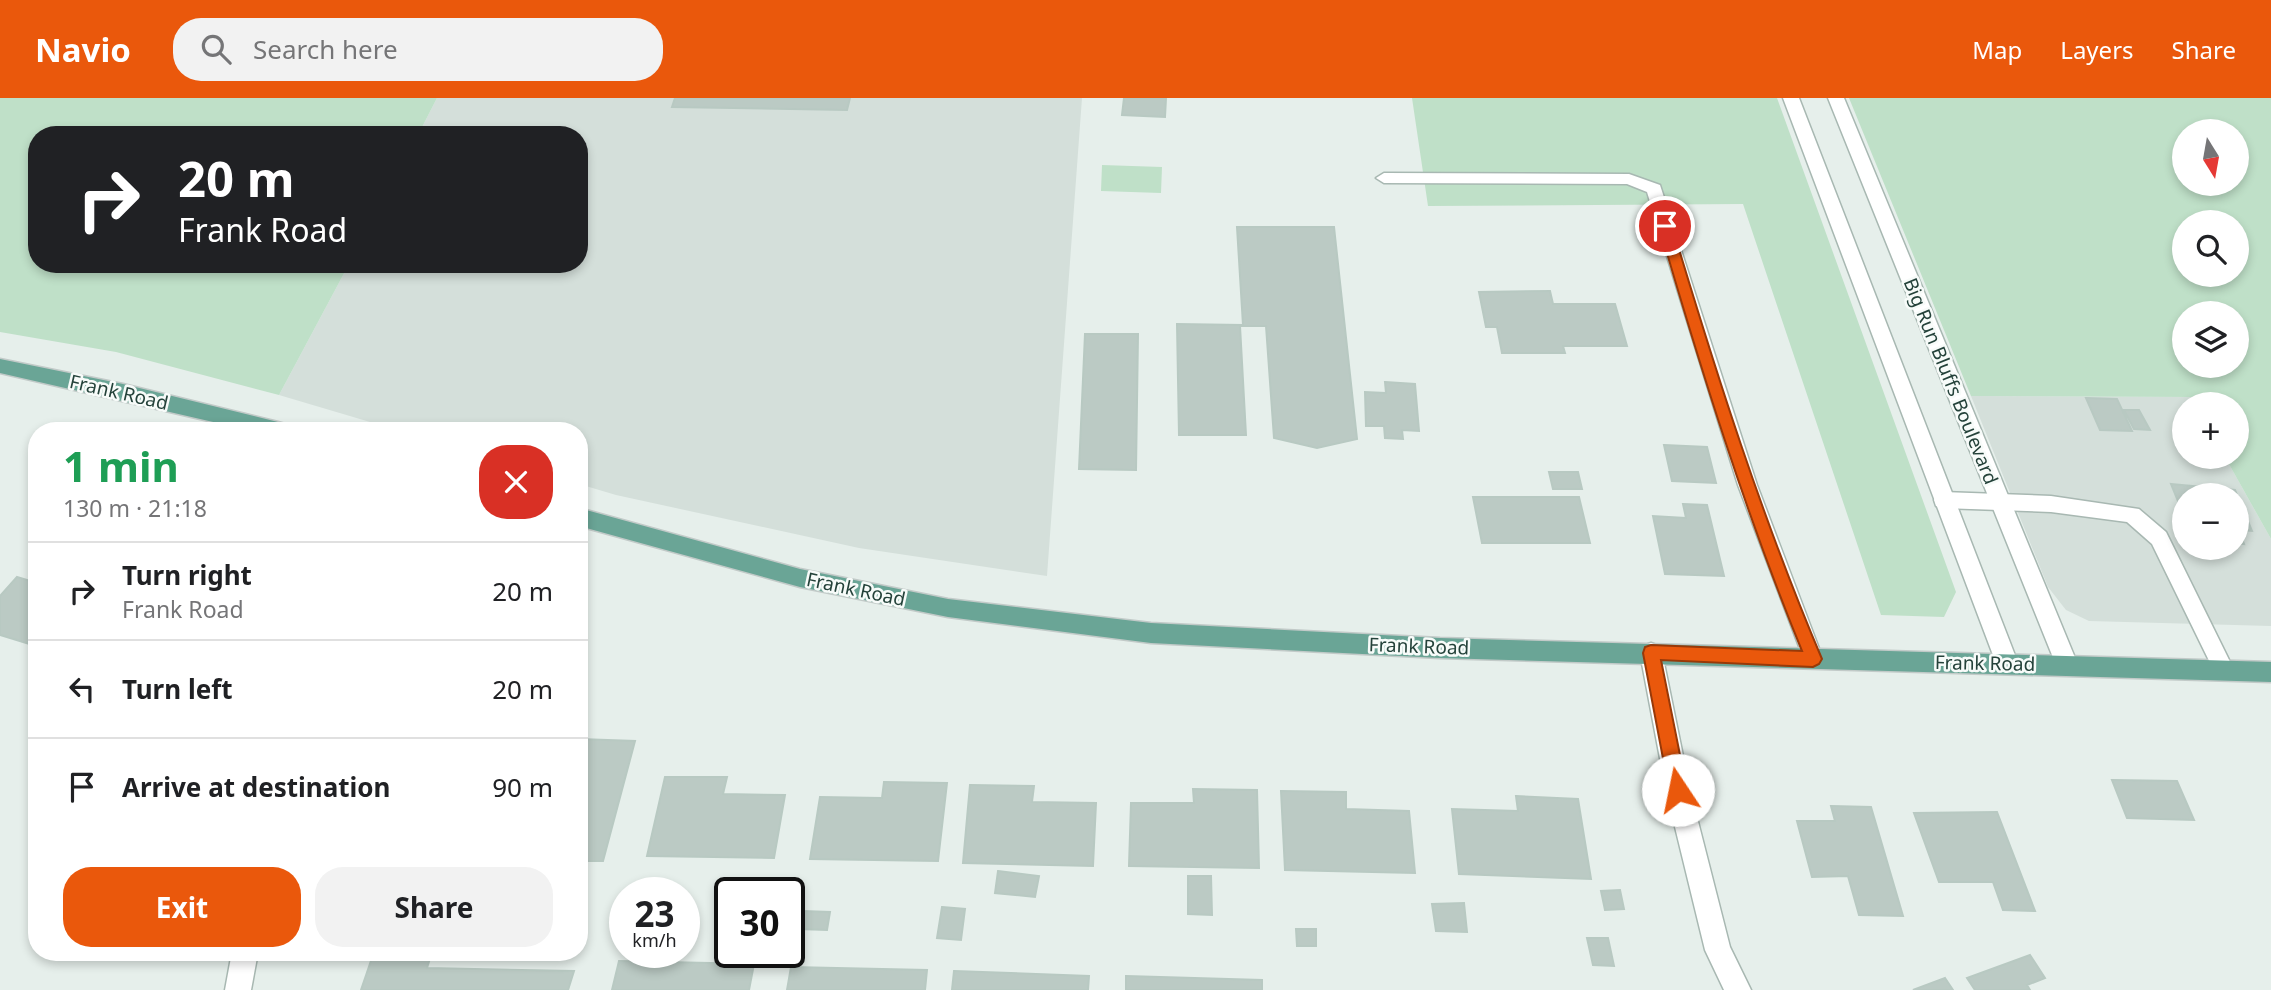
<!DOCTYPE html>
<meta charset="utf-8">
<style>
:root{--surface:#fff;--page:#f2f2f2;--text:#202124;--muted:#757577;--line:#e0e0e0;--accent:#ea580c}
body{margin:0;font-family:"Noto Sans",sans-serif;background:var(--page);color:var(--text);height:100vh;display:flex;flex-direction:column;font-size:26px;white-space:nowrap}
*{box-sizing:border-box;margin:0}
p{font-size:23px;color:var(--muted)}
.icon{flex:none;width:38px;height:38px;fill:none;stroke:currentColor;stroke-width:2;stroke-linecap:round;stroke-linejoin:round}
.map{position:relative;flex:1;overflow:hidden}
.details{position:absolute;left:28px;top:324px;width:560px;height:539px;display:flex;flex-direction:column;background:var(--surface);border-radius:28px;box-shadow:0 4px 10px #0003}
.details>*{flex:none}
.hud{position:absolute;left:28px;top:28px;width:560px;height:147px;border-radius:28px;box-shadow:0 4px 10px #0003;background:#202124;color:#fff;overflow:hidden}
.needle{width:46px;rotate:169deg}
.fabs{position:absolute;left:2172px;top:21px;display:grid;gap:14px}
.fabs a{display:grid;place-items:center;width:77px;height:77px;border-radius:50%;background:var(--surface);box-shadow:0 4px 10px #0003;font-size:35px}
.speed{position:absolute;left:609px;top:779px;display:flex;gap:14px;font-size:35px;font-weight:700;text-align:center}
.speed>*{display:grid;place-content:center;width:91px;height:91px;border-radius:50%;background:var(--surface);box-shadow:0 4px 10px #0003;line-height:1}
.speed small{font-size:18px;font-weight:400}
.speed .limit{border:4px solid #111;border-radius:10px;background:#fff;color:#111}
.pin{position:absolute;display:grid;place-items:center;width:60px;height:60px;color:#fff;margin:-30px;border:4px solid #fff;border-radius:50%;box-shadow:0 2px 7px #0007}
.me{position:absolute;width:77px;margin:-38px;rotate:349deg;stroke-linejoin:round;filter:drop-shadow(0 0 5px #0008)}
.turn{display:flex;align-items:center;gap:24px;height:147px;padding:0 35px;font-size:32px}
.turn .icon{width:91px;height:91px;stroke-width:2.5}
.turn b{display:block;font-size:49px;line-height:60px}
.round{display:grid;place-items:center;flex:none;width:74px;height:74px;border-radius:28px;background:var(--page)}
.headline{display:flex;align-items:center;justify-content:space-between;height:119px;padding:0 35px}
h1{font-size:42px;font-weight:700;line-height:52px;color:#1e9e55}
.button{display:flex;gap:14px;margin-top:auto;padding:14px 35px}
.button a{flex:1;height:80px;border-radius:28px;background:var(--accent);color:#fff;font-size:28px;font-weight:700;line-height:80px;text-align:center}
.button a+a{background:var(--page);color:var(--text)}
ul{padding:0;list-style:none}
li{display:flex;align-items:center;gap:21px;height:98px;padding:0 35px;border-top:2px solid var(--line)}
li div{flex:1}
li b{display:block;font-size:26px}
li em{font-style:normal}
header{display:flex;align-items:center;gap:42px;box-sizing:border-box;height:98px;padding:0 35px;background:var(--accent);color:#fff}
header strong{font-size:33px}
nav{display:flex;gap:38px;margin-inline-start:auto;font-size:24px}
.search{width:490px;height:63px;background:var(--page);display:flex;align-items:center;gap:18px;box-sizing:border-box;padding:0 24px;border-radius:28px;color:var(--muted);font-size:26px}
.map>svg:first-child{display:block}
.built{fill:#d4dfda;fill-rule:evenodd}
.green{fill:#bfe0c8;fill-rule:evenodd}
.building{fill:#bbcac4;stroke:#b8c9c2;stroke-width:2}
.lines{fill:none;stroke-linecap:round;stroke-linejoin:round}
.lane-casing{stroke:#a8b8b2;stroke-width:3}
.street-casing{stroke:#a8b8b2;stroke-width:3}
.primary-casing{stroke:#c2cac8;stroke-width:3}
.lane{fill:#fff;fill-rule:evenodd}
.street{fill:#fff;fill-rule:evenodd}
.primary{fill:#6aa596;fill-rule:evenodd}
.route{fill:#ea580c;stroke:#983908;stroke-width:2}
.labels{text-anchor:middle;stroke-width:5;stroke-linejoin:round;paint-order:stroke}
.street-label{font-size:19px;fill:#24423a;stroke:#f7fbf9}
</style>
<header>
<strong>Navio</strong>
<div class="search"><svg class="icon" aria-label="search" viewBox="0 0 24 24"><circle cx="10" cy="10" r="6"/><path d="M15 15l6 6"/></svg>Search here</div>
<nav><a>Map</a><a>Layers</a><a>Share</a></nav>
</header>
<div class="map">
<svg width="2271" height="892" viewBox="0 0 2271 892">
<rect width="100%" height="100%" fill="#e6efeb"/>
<!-- built -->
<path class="built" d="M437 0H1082L1047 478 859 450 616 397 579 386V332H397L279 297 349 166H579V37H418Z
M1971 298 2194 299 2197 306H2184V359H2225L2271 441V528L2089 523 2066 512 2048 489ZM2184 397H2236V450H2184Z"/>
<!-- green -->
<path class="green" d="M0 0H437L418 37H37V166H349L279 297 116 254 0 234Z
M1412 0H1777L1956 494 1944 519 1881 517 1743 106 1428 108Z
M1849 0H2271V441L2225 359H2236V306H2197L2193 299 1971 298ZM2236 33V86H2184V33ZM2184 124H2236V177H2184ZM2184 215H2236V268H2184Z
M1102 67 1162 69 1161 95 1101 93Z"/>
<!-- building -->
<path class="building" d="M675 0H850L847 12 672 9Z
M1124 0H1166L1165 19 1122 17Z
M1237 129H1334L1357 341 1317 350 1274 340 1266 228H1240L1246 337H1179L1177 226 1243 227Z
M1550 193 1553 206H1615L1627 248H1563L1565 255H1502L1497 229H1486L1479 194Z
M1085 236H1138L1136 372 1079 371Z
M1385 284 1415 286 1419 333 1402 332 1403 341 1385 340 1384 328H1366L1365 294 1386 295Z
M2086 300 2117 301 2132 333 2100 332Z
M2124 312H2139L2150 332 2134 331Z
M1664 347 1707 349 1716 385 1672 383Z
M1549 374H1578L1582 391H1553Z
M2171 386 2235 392 2252 433 2239 432 2244 446 2236 445V397H2184V418Z
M1473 399H1579L1590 445H1482Z
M1683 406 1707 407 1724 478 1665 476 1653 418 1686 420Z
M17 479 37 485V542L33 547 0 537V498Z
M579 641 635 643 603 763H579Z
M665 679H727L723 696 785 697 774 760 647 758Z
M2112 682 2177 683 2194 722 2127 720Z
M884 684 947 685 938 763 810 761 820 699 882 700Z
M970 687 1034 688 1032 704 1096 705 1093 768 963 765Z
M1193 691 1257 692 1259 770 1129 768 1131 705H1194Z
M1281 693 1346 694V711L1409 713 1415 775 1285 772Z
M1516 698 1578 701 1591 781 1459 776 1452 711 1518 713Z
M1831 708 1871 709 1903 818 1859 817 1848 778 1812 779 1797 723H1835Z
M1997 714 2035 813 2003 812 1993 784H1939L1914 715Z
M998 773 1039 778 1035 799 995 795Z
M1188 778H1211L1212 817 1188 816Z
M1620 792 1624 811 1605 812 1601 793Z
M1464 805 1467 834 1436 833 1432 806Z
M942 809 965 811 961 842 937 840Z
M802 813 830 814 827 832 799 831Z
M1296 831H1316V848H1297Z
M1587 840H1608L1614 868 1593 867Z
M374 854H432L427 870 574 873 568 892H361Z
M2030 857 2045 880 2027 887 2030 892H1975L1967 880Z
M619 863 754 866 749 892H612Z
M791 869 927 872 925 892H787Z
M954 873 1089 878 1088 892H952Z
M1126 878 1262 882V892H1126Z
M1945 880 1953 892H1913Z"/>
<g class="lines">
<!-- lane casing -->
<g class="lane-casing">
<path id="lane" d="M1384 75 1629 76 1660 87 1757 387 1823 561 1820 567 1813 570 1806 567 1738 387 1647 94 1627 86 1384 85 1376 80Z
M1943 394 2051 398 2139 411 2166 434 2234 572 2231 579 2224 581 2217 579 2152 446 2127 424 2051 414 1943 410 1936 408 1934 402 1936 396Z"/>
</g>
<!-- street casing -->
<g class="street-casing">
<path id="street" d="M1783 0H1799L2018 565 2015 572 2007 575 1999 572 1996 565Z
M1828 0H1844L2078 567 2075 574 2067 577 2059 574 2056 567Z
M1651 545 1659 548 1662 555 1690 692 1730 849 1751 892H1724L1705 852 1666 692 1640 555 1643 548Z
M232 854H258L251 892H225Z"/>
</g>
<!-- primary casing -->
<g class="primary-casing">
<path id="primary" d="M0 261 123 286 278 324 285 326 288 332H248L0 275Z
M579 410 800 471 948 501 1151 525 1440 540 2271 564V584L1440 560 1151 545 948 519 800 489 579 428Z"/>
</g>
<!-- lane -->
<use href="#lane" class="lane"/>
<!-- street -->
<use href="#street" class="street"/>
<!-- primary -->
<use href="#primary" class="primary"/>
</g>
<!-- route -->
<path class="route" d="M1665 124 1672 128C1716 275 1762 420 1822 561L1819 566 1813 569 1661 562 1687 692 1685 699 1678 701 1672 699 1669 692 1643 555 1645 549 1651 547 1802 553C1745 414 1701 272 1659 128Z"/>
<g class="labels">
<!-- street labels -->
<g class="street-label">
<text transform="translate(1951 283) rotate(68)" y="7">Big Run Bluffs Boulevard</text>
<text transform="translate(119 294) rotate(13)" y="7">Frank Road</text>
<text transform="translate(856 491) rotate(12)" y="7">Frank Road</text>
<text transform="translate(1419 548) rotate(2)" y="7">Frank Road</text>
<text transform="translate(1985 565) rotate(1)" y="7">Frank Road</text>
</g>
</g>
</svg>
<div class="fabs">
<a><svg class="needle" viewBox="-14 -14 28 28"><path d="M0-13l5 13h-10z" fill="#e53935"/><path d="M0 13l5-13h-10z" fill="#757577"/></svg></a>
<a><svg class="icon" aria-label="search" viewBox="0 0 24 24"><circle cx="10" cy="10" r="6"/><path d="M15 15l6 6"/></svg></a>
<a><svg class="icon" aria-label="layers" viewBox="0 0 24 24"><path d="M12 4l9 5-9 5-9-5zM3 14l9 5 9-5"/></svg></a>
<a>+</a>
<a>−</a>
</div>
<div class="speed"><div>23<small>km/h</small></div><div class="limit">30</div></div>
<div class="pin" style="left:1665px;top:128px;background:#d93025"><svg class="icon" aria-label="arrive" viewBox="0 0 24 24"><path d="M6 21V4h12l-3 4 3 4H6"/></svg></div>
<svg class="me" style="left:1678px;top:692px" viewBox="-20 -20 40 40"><circle r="19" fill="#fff"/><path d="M0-13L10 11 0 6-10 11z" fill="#ea580c"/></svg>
<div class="hud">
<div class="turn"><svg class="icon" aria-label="right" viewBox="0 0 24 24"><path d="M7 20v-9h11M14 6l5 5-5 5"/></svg><div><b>20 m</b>Frank Road</div></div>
</div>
<section class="details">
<div class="headline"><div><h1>1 min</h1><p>130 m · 21:18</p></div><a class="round" style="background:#d93025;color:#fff"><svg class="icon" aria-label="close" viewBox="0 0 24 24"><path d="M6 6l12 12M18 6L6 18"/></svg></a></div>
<ul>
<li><svg class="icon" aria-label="right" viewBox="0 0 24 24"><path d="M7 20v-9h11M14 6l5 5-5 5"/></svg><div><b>Turn right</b><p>Frank Road</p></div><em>20 m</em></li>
<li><svg class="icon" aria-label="left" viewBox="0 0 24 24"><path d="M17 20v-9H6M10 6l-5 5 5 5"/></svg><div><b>Turn left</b></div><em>20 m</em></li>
<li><svg class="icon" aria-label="arrive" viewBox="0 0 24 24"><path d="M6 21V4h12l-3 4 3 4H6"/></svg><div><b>Arrive at destination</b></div><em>90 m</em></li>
</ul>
<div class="button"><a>Exit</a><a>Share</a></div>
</section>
</div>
